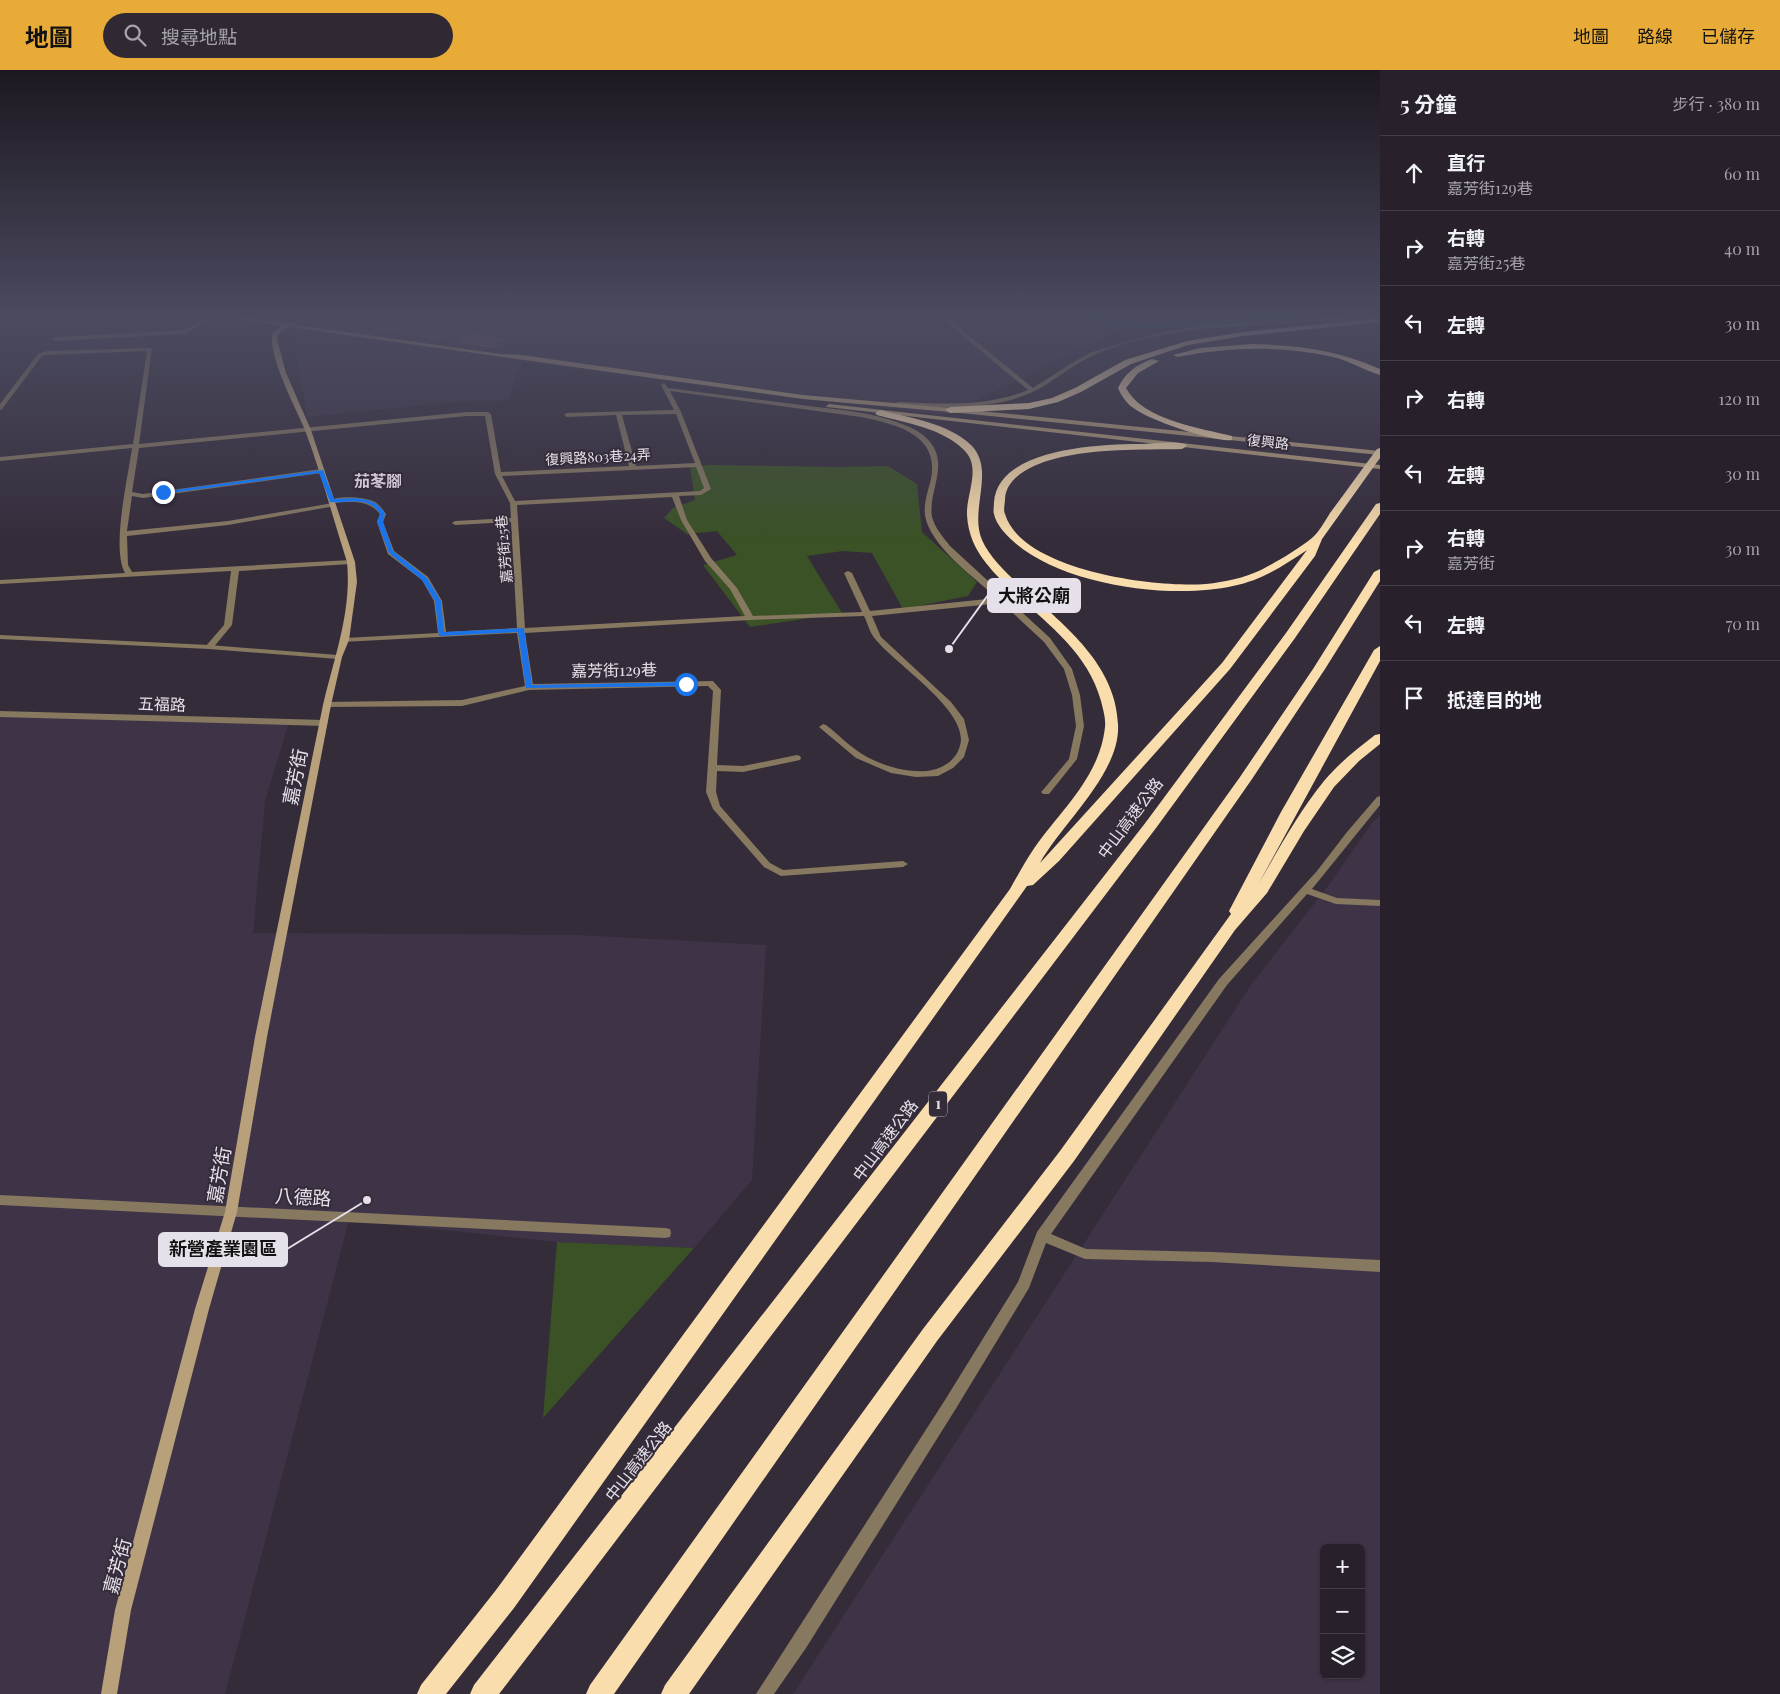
<!DOCTYPE html>
<html lang="zh-TW">
<head>
<meta charset="utf-8">
<style>
  body { margin:0; font-family:"Playfair Display","Noto Sans TC",serif; background:#302934; color:#f1f3f6 }
  .controls { position:absolute; right:15px; bottom:15px; display:grid; overflow:hidden; border-radius:8px; box-shadow:0 1px 4px #0004 }
  .controls button { width:45px; height:45px; display:grid; place-items:center; padding:0; border:0; border-bottom:1px solid #443e48; background:#28212c; color:#f1f3f6; font:25px sans-serif }
  .stop { position:absolute; width:15px; height:15px; margin:-11px; border:4px solid #1a73e8; border-radius:50%; background:#fff }
  .stop.end { background:#1a73e8; border-color:#fff; box-shadow:0 1px 5px #0008 }
  .list { margin:0; padding:0; list-style:none }
  h2 { display:flex; justify-content:space-between; align-items:center; height:65px; margin:0; padding:0 20px; font-size:21px }
  h2 small { font-size:16px; font-weight:400; color:#a5a3a9 }
  .list li { display:grid; grid-template-columns:32px 1fr auto; gap:15px; align-items:center; box-sizing:border-box; height:75px; padding:0 20px; border-top:1px solid #443e48 }
  .list b { display:block; font-size:19px; white-space:nowrap }
  .list p { margin:0; font-size:16px; white-space:nowrap; color:#a5a3a9 }
  .list em { font-size:16px; font-style:normal; color:#a5a3a9 }
  .icon { flex:none; width:28px; height:28px; fill:none; stroke:currentColor; stroke-width:2; stroke-linecap:round; stroke-linejoin:round }
  .map { position:relative; flex:none; width:1380px; height:1624px; overflow:hidden }
  header { display:flex; align-items:center; gap:30px; box-sizing:border-box; height:70px; padding:0 25px; background:#e8ab37; color:#111 }
  header strong { font-size:24px }
  nav { display:flex; gap:28px; margin-inline-start:auto; font-size:18px }
  .search { width:350px; height:45px; background:#302934; display:flex; align-items:center; gap:12px; box-sizing:border-box; padding:0 18px; border-radius:28px; color:#a5a3a9; font-size:19px }
  main { display:flex }
  aside { flex:1; background:#28212c }
  .map>svg:first-child { display:block }
  .built { fill:#3f3447; fill-rule:evenodd }
  .green { fill:#3a5225 }
  .lines { fill:none; stroke-linecap:round; stroke-linejoin:round }
  .stream { stroke:#00727d; stroke-width:4 }
  .building { fill:#594741; stroke:#75625c }
  .lane { fill:#877860; fill-rule:evenodd }
  .street { fill:#877860; fill-rule:evenodd }
  .secondary { fill:#b8a07a; fill-rule:evenodd }
  .highway { fill:#faddad; fill-rule:evenodd }
  .route { fill:#1a73e8 }
  .labels { text-anchor:middle; stroke-width:4; stroke-linejoin:round; paint-order:stroke }
  .far-street-label { font-size:14px; fill:#e5e0e9; stroke:#352c3a }
  .shield { fill:#352c3a; stroke:#b0aab4; stroke-width:1 }
  .shield-label { font-size:15px; font-weight:bold; fill:#e5e0e9 }
  .far-quarter-label { font-size:16px; font-weight:bold; fill:#d0c5d7; stroke:#352c3a }
  .street-label { font-size:16px; fill:#e5e0e9; stroke:#352c3a }
  .near-street-label { font-size:19px; fill:#e5e0e9; stroke:#352c3a }
  .leader { fill:none; stroke:#e5e0e9; stroke-width:2 }
  .callout-dot { fill:#e5e0e9; stroke:#352c3a; stroke-width:2 }
  .callout { fill:#e5e0e9; stroke:#e5e0e9; stroke-width:2 }
  .callout-label { font-size:18px; text-anchor:middle; font-weight:bold; fill:#111 }
</style>
</head>
<body>
<header>
<strong>地圖</strong>
<div class="search"><svg class="icon" aria-label="search" viewBox="0 0 24 24"><circle cx="10" cy="10" r="6"/><path d="M15 15l6 6"/></svg>搜尋地點</div>
<nav><a>地圖</a><a>路線</a><a>已儲存</a></nav>
</header>
<main>
<div class="map">
<svg width="1380" height="1624" viewBox="0 0 1380 1624">
  <rect width="100%" height="100%" fill="#352c3a"/>
  <path class="built" d="M333,247h858l-38,1 -42,16 -165,81 -154,-17 -269,-36 -6,10 -7,28 -56,2 -147,15 -14,-83 37,-14z
    M0,644l288,11 -23,76 -12,132 323,2 190,10 -14,235 -58,68 -137,-6 -208,-22 -124,474h-225z
    M1380,746v878h-587l458,-709 80,-103 41,-59zM1324,1478h37v127h-37z"/>
  <path class="green" d="M710,395l127,2 51,-1 29,18 5,48 55,50 -9,14 -65,13 -31,-56 -29,-2 -36,5 35,57 -92,14 -47,-62 34,-10 -20,-24 -30,3 -23,-16 9,-10 22,-8 -5,-33z
    M557,1172l137,6 -151,170z"/>
  <g class="lines">
    <path class="stream" d="M1075,247l74,9 178,-9"/>
  </g>
  <path class="building" d="M399,251l22,3 -3,3 36,4 -13,8 -61,-9z
    M469,264l35,6 -11,7 -35,-5z"/>
  <g class="lines">
    <path class="lane" d="M207,247h6l-28,17 -130,7 -3,-2 3,-2 129,-7z
      M940,247h6l87,71 42,-27 17,-9 71,-20 42,-7 150,-8c-12,6 -32,5 -45,5 -42,3 -84,3 -125,9 -32,5 -71,13 -99,28 -23,12 -41,30 -66,38 -32,12 -91,13 -124,8l-1,-1 3,-2c44,2 88,5 130,-12z
      M1163,247h23c-5,3 -18,3 -23,0z
      M152,278l-13,96 328,-32h21l3,2 10,58 128,-6 -13,-51 -49,2 -3,-2 3,-2 107,-3 -13,-25 3,-2 4,5c47,6 94,12 141,18 31,4 64,6 93,18 12,4 24,11 31,22 14,23 -5,47 -1,71 3,11 11,20 18,29l100,92 22,31 8,26 4,31 -7,33 -28,35h-6l-2,-2 2,-2 26,-31 7,-33 -4,-31 -8,-26 -20,-27 -42,-39 -130,13 9,21 70,65 13,17 5,21 -5,17 -11,11 -15,8 -22,1 -25,-4 -35,-15 -37,-31 4,-3 3,1c12,9 23,21 36,29 21,13 61,25 83,11 9,-5 15,-14 16,-25 1,-33 -64,-75 -85,-100 -6,-6 -8,-16 -12,-24l-114,4 -225,13 8,51 180,-3 8,9 -4,75 26,1 54,-11 3,1 1,2 -1,2 -57,12 -26,-1 -1,21 4,14 50,57 13,7 120,-9 5,3 -5,3 -122,9 -17,-9 -51,-58 -7,-17 7,-101 -5,-5 -179,4 -67,16 -138,1v-4l3,-1 135,-2 63,-14 -8,-53 -175,9 -1,-2 4,-2 93,-5 -4,-32 -12,-21 -34,-26 -11,-32 3,-8c-12,-15 -30,-12 -47,-11l3,2 -1,1 -107,19 -101,11 1,29 4,7 219,-12 4,2 -4,2 -112,7 -7,54 -20,24h-3l-4,-2 19,-22 7,-54 -231,13v-4l125,-7c-14,-25 3,-95 7,-125l-132,13v-4l133,-13 14,-93 -100,4 -5,1 -40,53 -2,1v-6l38,-50 9,-3zM670,321l191,26c34,7 79,17 70,62 -3,13 -9,27 -5,41 9,30 49,58 71,78l-127,13 -18,-38 -4,-2 -4,2 18,39 -109,4 -16,-28 -26,-30 -24,-38 -8,-24 22,-1 10,-6 -30,-77zM676,344l19,49 -59,3 -14,-51zM467,346h18l10,58 15,29 1,15 -56,3 -3,2 3,2 56,-3 6,106 -71,4 -4,-31 -14,-24 -34,-26 -11,-29 3,-8c-3,-4 -6,-9 -11,-12 -10,-5 -37,-7 -46,-1l4,2 -105,18 -101,10 5,-35 11,2 178,-25 3,-2 -3,-2 -178,25 -11,-2 7,-44zM696,397l8,21 -4,3 -185,10 -13,-25zM672,427l9,23 24,41 25,28 15,27 -220,12 -8,-123z
      M1380,726v9l-68,84 25,9 43,2v6l-44,-2 -29,-10 -80,91 -176,249 35,15 126,3 168,8v12l-168,-10 -127,-3 -39,-16 -17,45 -74,122 -149,238 -32,46h-18l189,-294 73,-118 19,-50 182,-253 98,-108 30,-39 30,-35z"/>
    <path class="street" d="M307,247h7l-23,9 -5,-1z
      M0,565l209,10 129,10 4,2 -4,2 -129,-10 -209,-10z
      M0,641l324,9 4,3 -4,3 -324,-9z
      M0,1125l665,33 5,1 1,4 -1,4 -5,1 -665,-33z"/>
    <path class="secondary" d="M228,247h13l259,37 22,1 281,40 147,13 430,43v4l-430,-43 -147,-13 -514,-72 -11,7 -1,5 9,34 25,57 44,132 2,20 -8,58 -7,17 -11,48 -64,332 -30,175 -28,97 -78,301 -14,84h-16l14,-84 80,-301 30,-97 30,-175 68,-332c11,-47 29,-94 24,-143 -14,-44 -26,-89 -42,-132 -9,-22 -39,-77 -32,-98l10,-6z
      M829,334l551,61v4l-553,-62 -1,-1z"/>
    <path class="highway" d="M1380,248v4l-137,14 -55,9 -57,19 -50,28 -23,10 -29,7 -79,4 -5,-3 5,-3 79,-4 23,-5 23,-10 50,-28 62,-19 56,-9z
      M1252,274c45,1 87,6 128,25v6c-16,-5 -30,-14 -47,-18 -51,-12 -105,-10 -156,0l-4,-2 27,-7z
      M1152,289l7,2 -21,12 -12,15c17,32 74,40 106,48v4c-16,3 -83,-20 -97,-31 -8,-5 -13,-12 -17,-21 7,-15 18,-23 34,-29z
      M880,340c30,8 68,13 91,35 25,25 -2,64 11,95 9,20 28,36 44,51 40,35 90,75 92,133 3,49 -56,99 -78,139l182,-200 85,-113c-24,16 -45,30 -74,36 -62,14 -172,-1 -220,-45 -8,-7 -17,-17 -19,-27 -1,-3 0,-8 0,-12 4,-55 109,-58 150,-58 13,-1 29,-3 41,0l2,2 -5,3c-42,1 -87,-1 -128,10 -19,5 -48,17 -49,40 0,5 -2,11 0,15 17,57 151,74 201,70 19,-2 38,-6 55,-14 17,-9 36,-20 51,-32 7,-6 13,-17 18,-25 16,-21 31,-43 47,-64l3,-1v10l-58,81 -7,17 -85,113 -171,192 -26,24 -6,1 -513,722 -68,86h-29l4,-9 75,-95 514,-701c8,-14 16,-29 25,-42 27,-38 65,-71 70,-120 1,-8 -2,-18 -4,-26 -17,-62 -77,-90 -115,-138 -11,-14 -18,-29 -19,-48 -1,-21 15,-48 -3,-65 -22,-22 -58,-27 -87,-35l-2,-2z
      M1380,433v11l-85,124 -139,190 -598,789 -59,77h-29l4,-9 672,-863 140,-189 90,-129z
      M1380,499v12l-55,88 -73,110 -638,915h-28l4,-9 650,-908 73,-108 61,-97z
      M1380,576v15l-122,224c20,-35 40,-72 66,-104 15,-18 33,-32 51,-46l5,-1v10l-21,17 -25,26 -30,44 -37,62 -32,37 -161,231 -137,180 -248,353h-28l4,-9 258,-356 137,-178 171,-237 -2,-3 52,-99 93,-162z"/>
  </g>
  <linearGradient id="sky" x2="0" y2="1"><stop stop-color="#1d1820"/><stop offset="0.52" stop-color="#4b4b60"/><stop offset="1" stop-color="#4b4b60" stop-opacity="0"/></linearGradient>
  <rect width="1380" height="474" fill="url(#sky)"/>
  <path class="route" d="M323,400l11,29c19,-1 41,-4 51,15l-2,8 10,29 34,27 14,23 3,31 80,-4 8,57 154,-3 3,2 -3,2 -160,2 -8,-56 -79,4 -4,-35 -13,-21 -33,-27 -12,-31 3,-8c-11,-19 -33,-10 -50,-12l-11,-29 -156,21 -3,-2z"/>
  <g class="labels">
    <g class="far-street-label">
      <text transform="translate(1268 372) rotate(6)" y="5">復興路</text>
      <text transform="translate(598 387) rotate(-3)" y="5">復興路803巷24弄</text>
      <text transform="translate(504 479) rotate(-95)" y="5">嘉芳街25巷</text>
    </g>
    <rect class="shield" x="929" y="1021.5" width="18" height="25" rx="4"/>
    <g class="shield-label">
      <text x="938" y="1039">1</text>
    </g>
    <g class="far-quarter-label">
      <text x="378" y="417">茄苳腳</text>
    </g>
    <g class="street-label">
      <text transform="translate(614 600) rotate(-1)" y="6">嘉芳街129巷</text>
      <text transform="translate(162 634) rotate(2)" y="6">五福路</text>
      <text transform="translate(1130 748) rotate(-53)" y="6">中山高速公路</text>
      <text transform="translate(885 1070) rotate(-53)" y="6">中山高速公路</text>
      <text transform="translate(638 1391) rotate(-52)" y="6">中山高速公路</text>
    </g>
    <g class="near-street-label">
      <text transform="translate(295 707) rotate(-79)" y="7">嘉芳街</text>
      <text transform="translate(219 1105) rotate(-80)" y="7">嘉芳街</text>
      <text transform="translate(303 1127) rotate(3)" y="7">八德路</text>
      <text transform="translate(117 1496) rotate(-75)" y="7">嘉芳街</text>
    </g>
  </g>
  <path class="leader" d="M949 579L988 525M367 1130L287 1179"/>
  <g class="callout-dot">
    <circle cx="949" cy="579" r="5"/>
    <circle cx="367" cy="1130" r="5"/>
  </g>
  <g class="callout">
    <rect x="988" y="509" width="92" height="33" rx="5"/>
    <rect x="159" y="1163" width="128" height="33" rx="5"/>
  </g>
  <g class="callout-label">
    <text x="1034" y="532">大將公廟</text>
    <text x="223" y="1185">新營產業園區</text>
  </g>
</svg>
<div class="controls">
<button>+</button>
<button>−</button>
<button><svg class="icon" aria-label="layers" viewBox="0 0 24 24"><path d="M12 4l9 5-9 5-9-5zM3 14l9 5 9-5"/></svg></button>
</div>
<div class="stop" style="left:686px;top:614px"></div>
<div class="stop end" style="left:163px;top:422px"></div>
</div>
<aside>
<h2>5 分鐘<small>步行 · 380 m</small></h2>
<ul class="list">
<li><svg class="icon" aria-label="ahead" viewBox="0 0 24 24"><path d="M12 20V5M6 11l6-6 6 6"/></svg><div><b>直行</b><p>嘉芳街129巷</p></div><em>60 m</em></li>
<li><svg class="icon" aria-label="right" viewBox="0 0 24 24"><path d="M7 20v-9h11M14 6l5 5-5 5"/></svg><div><b>右轉</b><p>嘉芳街25巷</p></div><em>40 m</em></li>
<li><svg class="icon" aria-label="left" viewBox="0 0 24 24"><path d="M17 20v-9H6M10 6l-5 5 5 5"/></svg><div><b>左轉</b></div><em>30 m</em></li>
<li><svg class="icon" aria-label="right" viewBox="0 0 24 24"><path d="M7 20v-9h11M14 6l5 5-5 5"/></svg><div><b>右轉</b></div><em>120 m</em></li>
<li><svg class="icon" aria-label="left" viewBox="0 0 24 24"><path d="M17 20v-9H6M10 6l-5 5 5 5"/></svg><div><b>左轉</b></div><em>30 m</em></li>
<li><svg class="icon" aria-label="right" viewBox="0 0 24 24"><path d="M7 20v-9h11M14 6l5 5-5 5"/></svg><div><b>右轉</b><p>嘉芳街</p></div><em>30 m</em></li>
<li><svg class="icon" aria-label="left" viewBox="0 0 24 24"><path d="M17 20v-9H6M10 6l-5 5 5 5"/></svg><div><b>左轉</b></div><em>70 m</em></li>
<li><svg class="icon" aria-label="arrive" viewBox="0 0 24 24"><path d="M6 21V4h12l-3 4 3 4H6"/></svg><div><b>抵達目的地</b></div></li>
</ul>
</aside>
</main>
</body>
</html>
